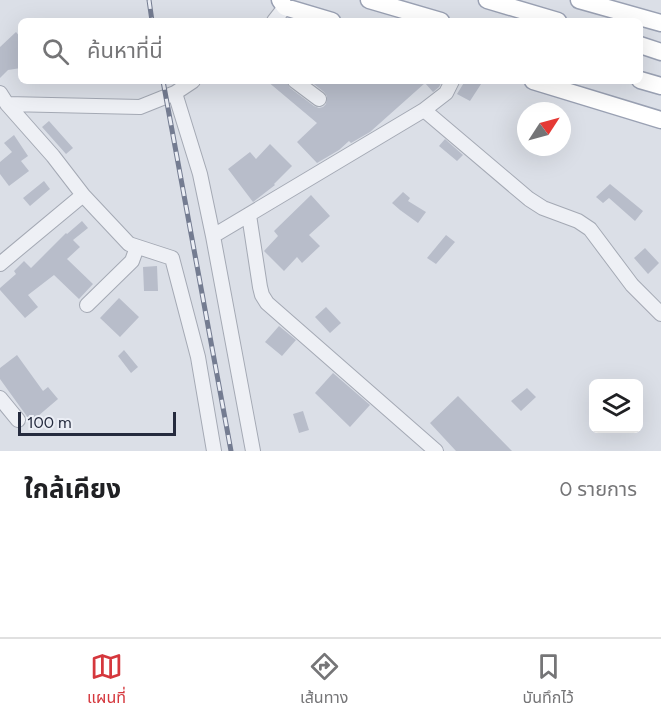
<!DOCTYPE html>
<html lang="th">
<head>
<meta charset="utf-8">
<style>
  body { margin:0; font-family:Figtree,"Noto Sans Thai",sans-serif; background:#f2f2f2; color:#202124 }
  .controls { position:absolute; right:18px; bottom:18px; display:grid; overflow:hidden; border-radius:9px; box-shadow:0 6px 24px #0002 }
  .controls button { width:54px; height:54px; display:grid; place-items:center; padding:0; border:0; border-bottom:2px solid #e0e0e0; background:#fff; color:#202124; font:30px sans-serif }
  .compass { position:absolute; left:517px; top:102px; width:54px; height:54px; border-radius:50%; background:#fff; box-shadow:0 6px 24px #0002; rotate:54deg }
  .scale { position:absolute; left:18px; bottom:15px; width:158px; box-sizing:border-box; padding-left:6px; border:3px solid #252b3e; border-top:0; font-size:16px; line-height:21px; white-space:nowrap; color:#252b3e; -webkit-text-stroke:4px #ebeef5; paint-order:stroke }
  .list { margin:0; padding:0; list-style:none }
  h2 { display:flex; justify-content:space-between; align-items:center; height:78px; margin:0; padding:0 24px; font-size:26px }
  h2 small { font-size:20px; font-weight:400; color:#757577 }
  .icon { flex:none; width:33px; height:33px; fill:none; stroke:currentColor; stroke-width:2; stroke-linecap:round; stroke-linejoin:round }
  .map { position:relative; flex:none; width:661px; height:451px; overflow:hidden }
  .search { position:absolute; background:#fff; box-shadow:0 6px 24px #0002; left:18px; right:18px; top:18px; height:66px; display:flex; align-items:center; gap:15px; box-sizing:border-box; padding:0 21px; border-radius:9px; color:#757577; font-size:22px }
  .sheet { height:186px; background:#fff }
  nav { display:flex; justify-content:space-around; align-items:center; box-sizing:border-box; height:84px; border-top:2px solid #e0e0e0; background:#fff; font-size:16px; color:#757577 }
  nav a { display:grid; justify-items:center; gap:3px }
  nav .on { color:#d5373d }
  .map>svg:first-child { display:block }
  .building { fill:#b8bdca }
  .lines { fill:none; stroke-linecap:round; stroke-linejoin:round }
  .minor-casing { stroke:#a4a9b4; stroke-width:16 }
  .major-casing { stroke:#9aa1b3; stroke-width:19 }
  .minor { stroke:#eef0f5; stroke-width:14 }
  .major { stroke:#fff; stroke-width:16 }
  .rail-casing { stroke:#747c91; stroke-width:5 }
  .rail { stroke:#ebeef5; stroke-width:3; stroke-dasharray:9; stroke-linecap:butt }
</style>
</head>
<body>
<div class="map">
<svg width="661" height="451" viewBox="0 0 661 451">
  <rect width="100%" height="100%" fill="#dbdfe7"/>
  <path class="building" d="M16,32l5,6v30l-13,2 -8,8v-31z
    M267,81h19l4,7 24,18 5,2 4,-1 3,-3 1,-8 -3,-4 -14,-11h132l-3,6 -6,5 -8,-9 -55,49 -19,11 -2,-2 -10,9 -22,13 -20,-21 20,-19z
    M465,81h18l-13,20 -13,-7z
    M49,121l24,27 -7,6 -24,-27z
    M14,135l14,21 -7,5 8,10 -20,15 -9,-12v-12l12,-10 -8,-9z
    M445,139l18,16 -6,6 -18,-15z
    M270,144l22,22 -18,18 1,1 -22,17 -25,-33 22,-17 6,7z
    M44,181l6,8 -20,17 -7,-8z
    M610,184l33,27 -8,10 -26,-23 -6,5 -7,-6z
    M403,192l7,6 -2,3 18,11 -8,11 -18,-13 -8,-7z
    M311,195l19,21 -21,19 11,11 -18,17 -5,-6 -13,14 -20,-20 14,-15 -4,-5z
    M82,221l6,7 -15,12 7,7 -13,12 26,25 -14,15 -25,-24 -26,20 10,12 -13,11 -25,-28v-2l16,-14 -2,-3 10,-10 7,7 35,-35 1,1z
    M446,235l9,7 -19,22 -9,-6z
    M645,248l14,15 -11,11 -14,-16z
    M157,266l1,25h-14l-1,-24z
    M119,298l20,19 -19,20 -20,-19z
    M326,307l15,16 -11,10 -15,-16z
    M279,326l17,14 -14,16 -17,-14z
    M124,350l14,17 -7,6 -13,-17z
    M17,355l26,36 5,-4 10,12 -27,23 -31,-43v-11z
    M333,373l37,32 -20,22 -35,-34z
    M527,388l9,9 -15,14 -10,-10z
    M458,396l54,55h-56l-26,-28z
    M303,411l6,19 -10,3 -6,-19z"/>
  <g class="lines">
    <defs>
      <path id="minor" d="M274,21l11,-14
        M295,81l24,18
        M0,93l7,11 46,52 30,39 -83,69
        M175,93l25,81 13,62 211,-126 22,-17 6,-12
        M7,104l133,3 35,-14 18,-12
        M424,110l105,89 14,9 35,13 12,8 42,56 29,29
        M83,195l46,49 43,14 26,99 16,94
        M249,215l11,72 2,8 5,8 169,148
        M213,236l40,215
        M87,305l45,-44 5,-14
        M0,398l18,22"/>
      <path id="major" d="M280,0l5,7 47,14
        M369,0l72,21
        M487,0l71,21
        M579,0l82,23
        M640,45l21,7
        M640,80l21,6
        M533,81l128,39"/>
    </defs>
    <use href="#minor" class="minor-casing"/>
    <use href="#major" class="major-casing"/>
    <use href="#minor" class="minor"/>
    <use href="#major" class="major"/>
    <defs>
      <path id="rail" d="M149,0l3,21
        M163,81l68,370"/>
    </defs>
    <use href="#rail" class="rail-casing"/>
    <use href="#rail" class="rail"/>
  </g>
</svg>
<div class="controls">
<button><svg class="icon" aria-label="layers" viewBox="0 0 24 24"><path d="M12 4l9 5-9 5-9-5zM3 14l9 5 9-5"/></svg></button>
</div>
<svg class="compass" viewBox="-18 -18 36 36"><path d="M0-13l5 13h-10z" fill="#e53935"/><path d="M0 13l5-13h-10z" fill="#757577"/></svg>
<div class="scale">100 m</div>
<div class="search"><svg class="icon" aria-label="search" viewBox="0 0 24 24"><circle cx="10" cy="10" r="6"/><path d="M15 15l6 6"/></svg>ค้นหาที่นี่</div>
</div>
<section class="sheet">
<h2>ใกล้เคียง<small>0 รายการ</small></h2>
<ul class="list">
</ul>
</section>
<nav>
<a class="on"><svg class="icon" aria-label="map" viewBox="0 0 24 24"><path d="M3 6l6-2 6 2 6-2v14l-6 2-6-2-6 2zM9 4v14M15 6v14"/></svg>แผนที่</a>
<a><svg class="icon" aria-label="directions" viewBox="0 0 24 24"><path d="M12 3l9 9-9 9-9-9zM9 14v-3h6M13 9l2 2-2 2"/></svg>เส้นทาง</a>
<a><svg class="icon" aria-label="saved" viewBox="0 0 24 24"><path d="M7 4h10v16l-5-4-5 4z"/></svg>บันทึกไว้</a>
</nav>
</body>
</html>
